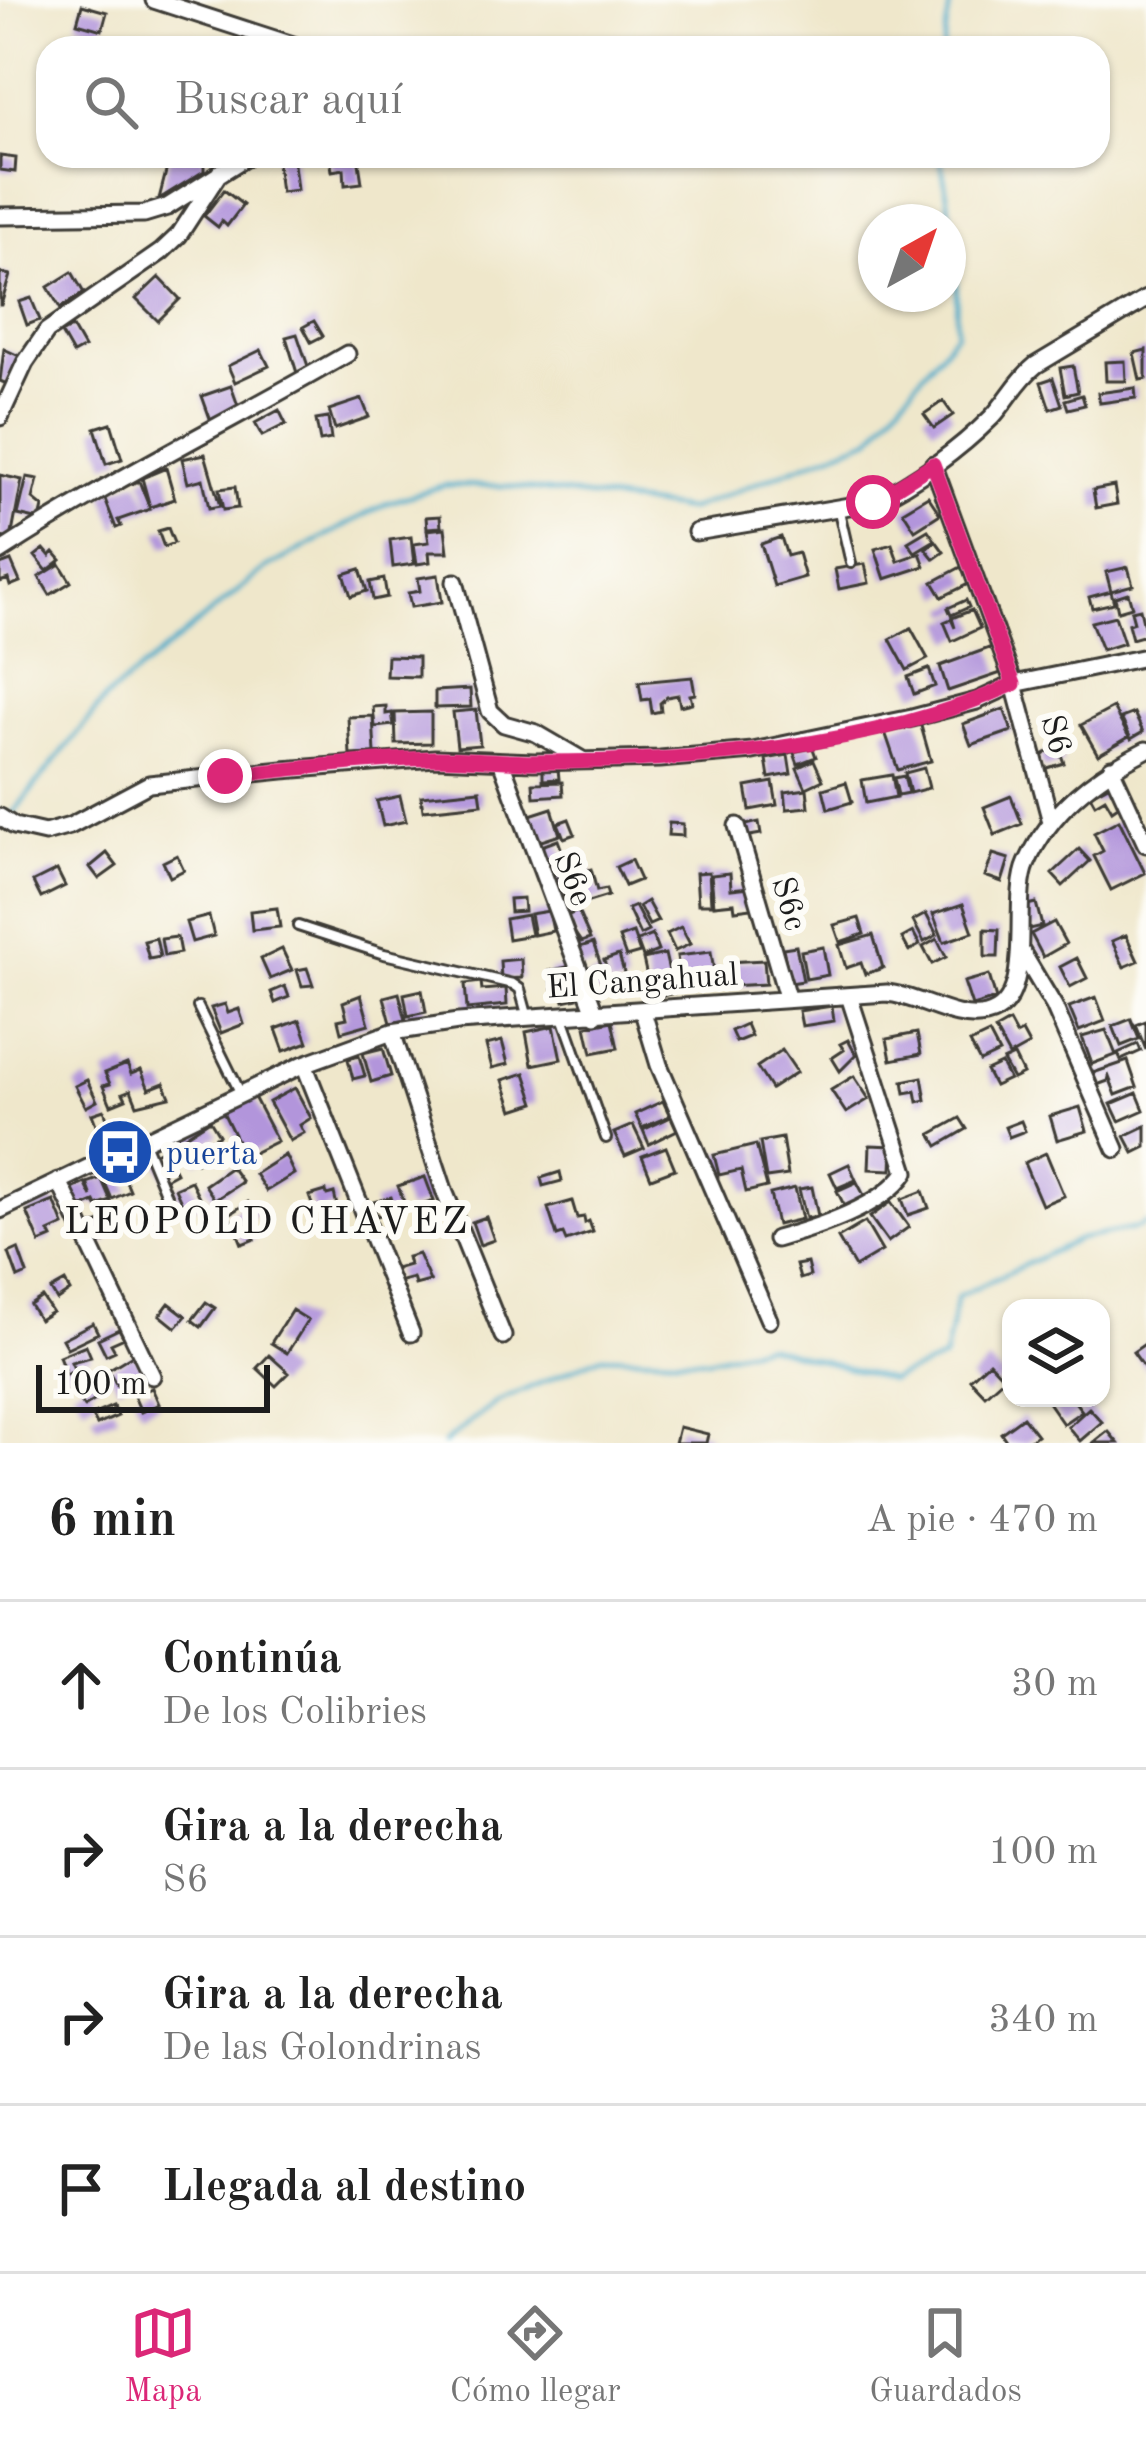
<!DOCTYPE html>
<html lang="es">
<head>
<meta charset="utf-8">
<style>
  body { margin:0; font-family:"Old Standard TT",serif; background:#f6f6f6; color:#222 }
  .controls { position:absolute; right:36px; bottom:36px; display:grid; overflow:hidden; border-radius:24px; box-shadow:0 3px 9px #0004 }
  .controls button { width:108px; height:108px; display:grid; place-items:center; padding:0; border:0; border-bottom:3px solid #e0e0e0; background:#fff; color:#222; font:60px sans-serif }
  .compass { position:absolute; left:858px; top:204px; width:108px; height:108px; border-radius:50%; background:#fff; box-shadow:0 3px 9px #0004; rotate:40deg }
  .scale { position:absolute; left:36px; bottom:30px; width:234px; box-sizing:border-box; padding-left:12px; border:6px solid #1c1c1c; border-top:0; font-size:33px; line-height:42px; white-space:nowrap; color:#1c1c1c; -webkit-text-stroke:9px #fdfcf7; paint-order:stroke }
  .stop { position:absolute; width:36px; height:36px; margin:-27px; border:9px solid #db2777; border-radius:50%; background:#fff }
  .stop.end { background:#db2777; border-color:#fff; box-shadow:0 3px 12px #0008 }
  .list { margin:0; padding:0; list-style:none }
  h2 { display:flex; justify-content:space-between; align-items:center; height:156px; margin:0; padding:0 48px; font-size:51px }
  h2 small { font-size:39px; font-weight:400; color:#767676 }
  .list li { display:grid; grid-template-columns:78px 1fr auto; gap:36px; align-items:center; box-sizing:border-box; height:168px; padding:0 48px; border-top:3px solid #e0e0e0 }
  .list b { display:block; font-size:45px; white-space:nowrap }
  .list p { margin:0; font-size:39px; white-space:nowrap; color:#767676 }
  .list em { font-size:39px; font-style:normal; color:#767676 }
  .icon { flex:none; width:66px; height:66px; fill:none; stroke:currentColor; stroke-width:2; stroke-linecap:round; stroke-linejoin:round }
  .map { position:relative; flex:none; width:1146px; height:1443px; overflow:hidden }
  .search { position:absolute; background:#fff; box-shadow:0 3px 9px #0004; left:36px; right:36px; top:36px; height:132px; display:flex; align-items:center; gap:30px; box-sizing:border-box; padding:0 42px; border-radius:36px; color:#767676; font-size:45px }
  .sheet { height:828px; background:#fff }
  nav { display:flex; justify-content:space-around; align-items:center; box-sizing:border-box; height:168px; border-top:3px solid #e0e0e0; background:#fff; font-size:33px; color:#767676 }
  nav a { display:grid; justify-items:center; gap:6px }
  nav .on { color:#db2777 }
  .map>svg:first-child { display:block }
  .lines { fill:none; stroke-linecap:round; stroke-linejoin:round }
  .stream { stroke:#4bacca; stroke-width:4.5 }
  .building { fill:#b295db }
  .service-casing { stroke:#3c3a36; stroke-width:14 }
  .minor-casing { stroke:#3c3a36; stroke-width:21 }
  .service { stroke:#fff; stroke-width:8 }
  .minor { stroke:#fff; stroke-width:15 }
  .route { stroke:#db2777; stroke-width:15 }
  .labels { text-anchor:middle; stroke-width:12; stroke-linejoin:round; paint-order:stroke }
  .street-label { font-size:33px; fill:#1c1c1c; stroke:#fdfcf7 }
  .transit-label { font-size:33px; fill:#164399; stroke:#fdfcf7; text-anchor:start }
  .quarter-label { font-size:39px; letter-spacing:3px; fill:#1c1c1c; stroke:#fdfcf7 }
</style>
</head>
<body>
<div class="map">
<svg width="1146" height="1443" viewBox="0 0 1146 1443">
  <rect width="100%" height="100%" fill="#fdfcf7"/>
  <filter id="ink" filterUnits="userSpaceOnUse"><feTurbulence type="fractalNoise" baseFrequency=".00833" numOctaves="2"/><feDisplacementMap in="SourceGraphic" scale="24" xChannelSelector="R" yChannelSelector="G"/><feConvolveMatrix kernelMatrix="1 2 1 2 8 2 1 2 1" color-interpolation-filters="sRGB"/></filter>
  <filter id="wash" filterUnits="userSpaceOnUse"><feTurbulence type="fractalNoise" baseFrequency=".004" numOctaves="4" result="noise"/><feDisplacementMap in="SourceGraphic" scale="48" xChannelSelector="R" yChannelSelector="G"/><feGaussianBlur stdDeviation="2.7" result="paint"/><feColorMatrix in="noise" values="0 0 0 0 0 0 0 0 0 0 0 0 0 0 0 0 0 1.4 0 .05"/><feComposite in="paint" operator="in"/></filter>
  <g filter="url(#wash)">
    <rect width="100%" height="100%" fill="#efe7cb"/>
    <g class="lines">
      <path class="stream" d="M943,48l8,-48
        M10,817l96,-119 159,-129 122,-66 58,-18 63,1 180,24 183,-72 85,-105 1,-84 -17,-93
        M444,1443l53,-41 105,-46 106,3 57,-14 125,35 54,-21 13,-62 122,-58 59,-11 8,-5"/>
    </g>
    <g id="blocks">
      <path class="building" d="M82,5l25,7 -5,18 -25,-7z
        M134,41l28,4v3h-30z
        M0,156l16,2 -1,14 -15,-2z
        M170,156h34v15l-45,28z
        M276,156h17l4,34 -16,2z
        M330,156h28l4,27 -17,2 -1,-16 -12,2z
        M224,190l19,15 -16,21 -5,-5 -4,6 -14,-11z
        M72,272l12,21 -24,15 -12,-21z
        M0,273l10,2 -9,30h-1z
        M159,277l21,22 -22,22 -22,-22z
        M31,298l9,22 -13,5 -8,-23z
        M314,321l9,15 -12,6 -8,-15z
        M72,327l12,21 -11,6 -12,-21z
        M297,334l12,35 -12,4 -11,-36z
        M4,349l15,7 -12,28 -7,-3z
        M261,350l8,16 -34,16 -7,-16z
        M1146,350v29l-6,1 -6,-27z
        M1125,361l1,20h-20l-1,-19z
        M1073,366l5,26 -13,3 -5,-27z
        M1053,378l9,27 -12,4 -9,-27z
        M231,386l10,28 -29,10 -10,-28z
        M1135,388l1,10 -36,5 -2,-10z
        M1082,395l3,10 -17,4 -3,-9z
        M362,399l7,18 -34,12 -6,-19z
        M943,401l10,14 -19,13 -10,-14z
        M279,410l7,14 -24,12 -7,-13z
        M328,418l3,21 -11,2 -4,-21z
        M111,423l11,36 -16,5 -11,-36z
        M205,454l15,52 -11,2 -6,-29 -15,4 -6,-24z
        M166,468l9,31 -25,8 -8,-29z
        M0,475l22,5 -11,59 -11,-2z
        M27,477l11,2 -5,20 10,8 -3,13 -22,-5z
        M139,481l11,28 -32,11 3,6 -5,2 -13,-34z
        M1114,486l3,18 -21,4 -3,-18z
        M235,487l3,21 -15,2 -4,-21z
        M928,496l12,18 -25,16 -12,-19z
        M440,516l1,11 -14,1 -1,-11z
        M168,528l6,15 -10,4 -6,-16z
        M445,528l3,24h-19l1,10 -13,2 -3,-20 15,-2 -2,-12z
        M928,530l7,10 -20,12 -7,-10z
        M411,537l3,27 -21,3 -3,-27z
        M781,537l6,19 11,-3 7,24 -31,9 -13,-42z
        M936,541l8,11 -10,7 -8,-10z
        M892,544l6,17 22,-8 5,13 -40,13 -10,-30z
        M44,549l6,7 4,-4 7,8 -14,11 -12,-15z
        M11,561l9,21 -10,4 -2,-7 -8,3v-17z
        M60,564l11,18 -21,13 -11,-18z
        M865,564l4,19 -30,6 -4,-20z
        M961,567l9,16 -28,14 -9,-15z
        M1128,567l5,18 -22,6 -5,-19z
        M360,569l7,22 -16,5 -7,-22z
        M438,575l4,27 -31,5 -3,-14 12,-2 -2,-13z
        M384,579l3,18 -14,3 -3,-18z
        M1111,591l3,12 -22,5 -3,-11z
        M1128,593l4,14 -14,4 -3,-14z
        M966,600l3,7 -18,8 -3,-7z
        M1140,609l6,26 -14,4 -4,-15 6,-2 -3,-11z
        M972,610l8,18 -28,13 -8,-19 7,-3 4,9 -3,-10z
        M1115,616l9,27 -22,7 -11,-28z
        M911,628l17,31 -21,11 -17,-31z
        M992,647l9,26 -53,18 -8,-25z
        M387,656l31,1v20l-32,-1z
        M929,669l6,17 -21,8 -6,-17z
        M692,677l3,17 -5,1 2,8 -12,3 -2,-11 -11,2 -7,6 1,8 -9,2 -2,-14 -8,1 -3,-18z
        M470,689l1,18 -36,1v-17z
        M386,706v8l6,-1 2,12 -19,2 -2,-20z
        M1113,708l16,29 -31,18 -17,-30z
        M1004,709l8,22 -41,14 -8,-21z
        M476,710l4,35 -23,2 -4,-35z
        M431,712v31l-35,1 -1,-31z
        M1134,713l9,19 -12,7 -10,-21z
        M373,716l2,38 -25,1 -2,-38z
        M919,719l12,42 -33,9 -14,-41z
        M811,743l5,14 -18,7 -5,-14z
        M1051,750l1,4 8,-2 4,11 -20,6 -4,-12z
        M788,755l3,19 -22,4 -3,-19z
        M814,760l9,20 -17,8 -9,-20z
        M924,768l5,20 -19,5 -5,-20z
        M558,769l1,10 -16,1v-10z
        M892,775l4,22 -30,6 -4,-23z
        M904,776l4,17 -10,2 -4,-17z
        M562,782l1,13 -29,2 -1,-14z
        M773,782l4,23 -27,5 -4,-23z
        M846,782l6,20 -24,7 -5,-20z
        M1110,784l11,20 -9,6 -7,-12 -10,6 -5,-9z
        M807,789l2,18 -22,2 -2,-17z
        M480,790l2,14 -59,6 -2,-14z
        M400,796l6,25 -23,5 -6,-25z
        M1011,796l11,28 -27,11 -11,-28z
        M552,808l8,27 -25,8 -8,-27z
        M569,819l6,15 -11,4 -6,-15z
        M1119,820l26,53 -34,17 -17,-34 9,-5 -9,-18z
        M759,822l2,12 -17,3 -2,-11z
        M669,823l14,1v12l-15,-1z
        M558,840l11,29 -22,8 -11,-29z
        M1079,849l11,12 -27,25 -11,-12z
        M107,853l10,13 -18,13 -9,-12z
        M993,854l16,5 -7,23 -17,-6z
        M177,855l7,15 -14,7 -7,-15z
        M631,860l9,20 -15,6 -9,-19z
        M591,869l6,22 9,-2 2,7 -23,7 -8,-30z
        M57,870l8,16 -24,12 -8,-16z
        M709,872l2,32h-13l-2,-31z
        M730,873l1,16 19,-2 2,21 -17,2 -1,-7 -20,2 -3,-30z
        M567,874l7,20 -22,4 -6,-16z
        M523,898l1,13 -14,1 -1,-13z
        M647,901l11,20 -9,4 -10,-19z
        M1036,903l6,23 -13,3 -6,-23z
        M963,904l10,28 -29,10 -11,-28z
        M635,906l13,25 -8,4 -12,-26z
        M277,908l3,19 -28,3 -2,-19z
        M549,911l4,20 -19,4 -4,-21z
        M578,911l12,28 -9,3 -17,-25z
        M926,914l11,21 -13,7 -11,-21z
        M527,915l4,20 -23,4 -3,-20z
        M209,916l5,20 -22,6 -6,-20z
        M859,918l5,16 -24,8 -6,-17z
        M1054,922l12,22 -23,13 -12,-23z
        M681,927l9,17 -15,7 -8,-17z
        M985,929l14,1 -1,27h-13z
        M913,932l7,13 -11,6 -7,-13z
        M633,933l7,20 -14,4 -7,-19z
        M652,935l6,16 -15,6 -6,-16z
        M873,935l10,33 -18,6 -4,-11 -15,5 -7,-23z
        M1126,935l12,26 -14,6 -12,-26z
        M177,937l3,16 -16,3 -3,-17z
        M156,938l4,19 -11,2 -5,-18z
        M937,939l9,18 -14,7 -9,-17z
        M593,943l8,22 -21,4 -7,-20z
        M796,946l7,35 -13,2 -7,-35z
        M823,947l5,28 -22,4 -5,-28z
        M282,949l10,21 -22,9 -9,-20z
        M711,952l5,33 -34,5 -5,-34z
        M665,954l9,39 -22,5 -9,-39z
        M619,955l8,28 -15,4 -8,-27z
        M1077,958l10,20 -17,9 -10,-20z
        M521,959l1,19 -21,1 -1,-18z
        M764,960l2,24 -38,2 -1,-24z
        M571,966l6,32 -13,3 -3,-13 -8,1 -4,-18z
        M307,968l6,17 -11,1 -5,-16z
        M604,972l6,16 -18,7 -7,-16z
        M989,975l7,24 -24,7 -8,-24z
        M481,982l1,8 24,-2 1,17 -40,4 -2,-25z
        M285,986l4,11 -14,6 -4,-11z
        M422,990l4,22 -18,4 -4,-22z
        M399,993l7,27 -15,3 -7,-26z
        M361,995l8,29 -28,8 -3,-12 9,-2 -4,-16z
        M1096,997l9,24 -26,10 -10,-24z
        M225,1004l3,9 11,-4 5,15 -23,9 -10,-25z
        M832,1006l2,15 -32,5 -3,-15z
        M1131,1019l8,20 -18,7 -8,-20z
        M300,1020l8,22 -24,9 -8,-22z
        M612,1021l6,27 -26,5 -6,-27z
        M1146,1021v29l-10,-25z
        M1009,1022l7,13 6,-3 7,13 -20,11 -14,-26z
        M746,1024l5,12 -15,6 -5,-11z
        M554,1026l7,33 -29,6 -6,-33z
        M1106,1030l10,25 -24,9 -10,-27z
        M917,1033l4,21 -30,6 -4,-21z
        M989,1034l10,19 -19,9 -10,-19z
        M848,1040l8,15 -16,16 -8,-13 12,-8 -4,-6z
        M502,1041l6,23 -16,4 -6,-23z
        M1138,1044l3,7 -20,9 -3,-7z
        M383,1048l8,28 -20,6 -8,-29z
        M782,1050l15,22 -26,17 -14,-22z
        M359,1056l6,20 -12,3 -5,-20z
        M1014,1056l9,18 -10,5 -10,-18z
        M1128,1061l9,26 -21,8 -7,-18 -1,4 -11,4 -4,-12z
        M127,1064l4,10 10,-4 8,19 15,-6 6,14 -33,8 -6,-15 -8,3 3,6 -15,6 -8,-19 7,-2 -5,-11z
        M1001,1064l8,15 -15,7 -8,-15z
        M525,1073l10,30 -22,7 -10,-30z
        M854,1076l15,23 -23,14 -15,-23z
        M922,1077l4,23 -8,2 -2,-11 -11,2 -2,-12z
        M87,1080l10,21 -11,6 -11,-21z
        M295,1088l16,30 -11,7 4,8 -14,8 -21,-39z
        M1137,1093l7,17 -25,11 -8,-17z
        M254,1097l23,44 -32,16 -22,-45z
        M663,1101l7,15 -28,12 -7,-14z
        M1080,1107l7,24 -30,9 -7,-24z
        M104,1110l5,13 -12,4 -5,-13z
        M671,1117l6,13 -28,14 -6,-14z
        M960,1118l7,11 -29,17 -7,-12z
        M210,1120l9,15 -10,6 7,10 -19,12 -15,-25z
        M1021,1121l4,10 -16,6 -4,-10z
        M633,1125l11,23 -19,8 -11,-23z
        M1146,1126v21l-12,6 -9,-17z
        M782,1138l6,37 -22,3 -6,-36z
        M756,1145l11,42 -21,5 -5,-22 -22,5 -5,-20z
        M870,1145l23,1 -1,24 -23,-1z
        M666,1147l9,22 -24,9 -9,-22z
        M164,1149l12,24 -11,6 -12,-25z
        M1046,1153l18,43 -22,9 -18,-42z
        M285,1155l9,19 -28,17 -11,-17z
        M849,1164l7,16 -19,8 -7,-15z
        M231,1167l11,15 -27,18 -10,-15z
        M560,1172l2,9 -19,5 -2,-8z
        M111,1175l4,8 10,-4 5,12 -18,8 -9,-21z
        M425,1177l9,24 -27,9 -9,-24z
        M101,1178l10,23 -14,5 -2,-4 -17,7 -9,-18 16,-8 7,14 -5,-14z
        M191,1181l11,22 -17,7 -10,-22z
        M857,1182l9,17 -20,10 -9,-18z
        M812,1187l6,29 -12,2 -7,-29z
        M795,1188l7,31 -25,6 -7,-31z
        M326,1191l1,4 7,-2 3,13 -22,7 -6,-17z
        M923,1191l6,17 -21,7 -6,-16z
        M391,1197l4,13 -18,6 -4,-14z
        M54,1201l10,24 -15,7 3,6 -12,5 -13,-31z
        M572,1201l5,17 7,-1 1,6 4,-2 4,11 -27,9 -3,-7 -6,2 -9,-28z
        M248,1202l8,12 -21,13 -7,-12z
        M891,1202l18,25 -21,15 -18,-25z
        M486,1217l8,23 -14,5 -8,-23z
        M101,1222l7,19 -16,6 -7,-19z
        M865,1222l17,29 -27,16 -17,-29z
        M248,1224l7,15 -13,5 -6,-15z
        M18,1249l9,25 -9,4 -9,-25z
        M418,1254l12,27 -15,4 -2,-7 -15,4 -3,-13 14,-4 -2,-8z
        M807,1263l3,13 -10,3 -4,-14z
        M65,1282l5,9 -13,9 -6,-10z
        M42,1297l10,15 -13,8 -9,-15z
        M206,1302l9,6 -14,19 -9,-7z
        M169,1303l17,13 -10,12 -16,-13z
        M292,1310l16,10 -21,33 -16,-10z
        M93,1323l5,10 -31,15 -5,-9z
        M119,1329l5,9 -13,6 4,7 -9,4 -8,-16z
        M1146,1343v27l-13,-18z
        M86,1345l5,12 -20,5 4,9 -9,3 -7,-18z
        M134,1354l10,17 -26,16 -10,-17z
        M269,1355l20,18 -13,13 -19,-18z
        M989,1362l15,16 -19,17 -15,-16z
        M95,1377l3,7 -7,4 6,11 -13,8 -11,-17z
        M152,1388l7,16 -18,8 -7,-16z
        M1045,1398h27l10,13 -19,13z
        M113,1406l5,10 -21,9 -5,-10z
        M1089,1408l13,14 -22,19 -12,-14z
        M1023,1417l14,18 -11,8h-18l-7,-10z
        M679,1427l29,7 -2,9h-31z
        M1108,1431l10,12h-25z"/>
    </g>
  </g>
  <g filter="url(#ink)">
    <use href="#blocks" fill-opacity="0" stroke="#3c3a36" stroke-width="3"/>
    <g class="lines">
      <defs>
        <path id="service" d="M838,507l13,56
          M298,926l86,28 129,30 7,5 8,29
          M198,1007l42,85
          M563,1017l43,121
          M144,1142l26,63"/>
        <path id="minor" d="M154,0l148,48
          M0,216l144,-2 23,-7 81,-51
          M0,417l25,-54 22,-32 114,-79 18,-17 41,-63
          M933,464l81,220 36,134
          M696,532l177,-30c42,-20 86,-52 119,-85 16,-17 25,-37 44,-52l110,-66
          M0,552c112,-73 232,-131 347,-198
          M455,582l35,129 14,13 32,9 48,28
          M501,761l95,254
          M1111,768l35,76
          M0,817l14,9 31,7 25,-7 79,-42 134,-14 152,-12 99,4 126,-3 93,-8 159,-33 65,-17 37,-17 132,-27
          M737,826l50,171
          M1020,949l34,57 62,143
          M643,1012l16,53 110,255
          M392,1032l53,161 58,143
          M304,1064l107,269
          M59,1181l93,195
          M0,1210l304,-146 88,-32 66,-10 429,-29c32,3 68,29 99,22 53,-12 23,-113 41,-152 24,-54 68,-87 119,-113
          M776,1239c39,-11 107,-32 130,-67l-57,-176"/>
      </defs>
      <use href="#service" class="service-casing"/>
      <use href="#minor" class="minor-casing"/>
      <use href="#service" class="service"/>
      <use href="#minor" class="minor"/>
    </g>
  </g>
  <g class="lines" filter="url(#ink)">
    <path class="route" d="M225,776c69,-7 140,-16 210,-18 34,0 68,4 101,4 155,0 336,-13 478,-78l-81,-220 -60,38"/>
  </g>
  <defs>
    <symbol id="bus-disc" viewBox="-11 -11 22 22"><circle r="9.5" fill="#1a4fb4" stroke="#fdfcf7"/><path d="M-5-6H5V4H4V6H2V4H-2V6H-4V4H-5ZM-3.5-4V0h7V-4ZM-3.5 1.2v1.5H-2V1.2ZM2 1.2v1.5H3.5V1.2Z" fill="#fff"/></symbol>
  </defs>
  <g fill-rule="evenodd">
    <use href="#bus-disc" x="82" y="1114" width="76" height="76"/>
  </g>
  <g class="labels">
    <g class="street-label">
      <text transform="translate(1058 734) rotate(75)" y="12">S6</text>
      <text transform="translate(575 878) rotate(69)" y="12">S6e</text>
      <text transform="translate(791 903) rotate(74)" y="12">S6c</text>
      <text transform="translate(642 979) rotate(-4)" y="12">El Cangahual</text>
    </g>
    <g class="transit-label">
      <text x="166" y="1164">puerta</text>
    </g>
    <g class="quarter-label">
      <text x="267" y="1233">LEOPOLD CHAVEZ</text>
    </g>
  </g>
</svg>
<div class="controls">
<button><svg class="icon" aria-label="layers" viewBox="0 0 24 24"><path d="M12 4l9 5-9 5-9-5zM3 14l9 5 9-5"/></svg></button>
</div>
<svg class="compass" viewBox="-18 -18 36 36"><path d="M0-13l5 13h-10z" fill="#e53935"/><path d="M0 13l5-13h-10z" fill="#767676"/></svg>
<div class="scale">100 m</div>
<div class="stop" style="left:873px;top:502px"></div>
<div class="stop end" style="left:225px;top:776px"></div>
<div class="search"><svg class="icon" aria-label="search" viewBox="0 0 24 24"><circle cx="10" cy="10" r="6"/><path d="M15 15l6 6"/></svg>Buscar aquí</div>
</div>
<section class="sheet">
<h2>6 min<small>A pie · 470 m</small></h2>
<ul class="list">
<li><svg class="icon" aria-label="ahead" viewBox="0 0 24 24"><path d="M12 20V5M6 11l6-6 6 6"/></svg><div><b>Continúa</b><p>De los Colibries</p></div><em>30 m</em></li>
<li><svg class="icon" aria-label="right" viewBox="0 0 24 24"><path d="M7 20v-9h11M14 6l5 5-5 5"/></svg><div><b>Gira a la derecha</b><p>S6</p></div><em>100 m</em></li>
<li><svg class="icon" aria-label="right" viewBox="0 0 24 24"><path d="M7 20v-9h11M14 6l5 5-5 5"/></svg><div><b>Gira a la derecha</b><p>De las Golondrinas</p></div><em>340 m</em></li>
<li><svg class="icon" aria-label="arrive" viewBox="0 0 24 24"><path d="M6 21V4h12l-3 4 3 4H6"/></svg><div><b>Llegada al destino</b></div></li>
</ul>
</section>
<nav>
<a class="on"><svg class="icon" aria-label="map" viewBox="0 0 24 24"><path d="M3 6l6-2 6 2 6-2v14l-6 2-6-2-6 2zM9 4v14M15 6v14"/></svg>Mapa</a>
<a><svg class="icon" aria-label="directions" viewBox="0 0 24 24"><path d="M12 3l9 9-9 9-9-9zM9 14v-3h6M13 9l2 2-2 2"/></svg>Cómo llegar</a>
<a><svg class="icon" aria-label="saved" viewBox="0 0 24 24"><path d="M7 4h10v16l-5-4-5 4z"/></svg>Guardados</a>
</nav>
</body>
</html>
